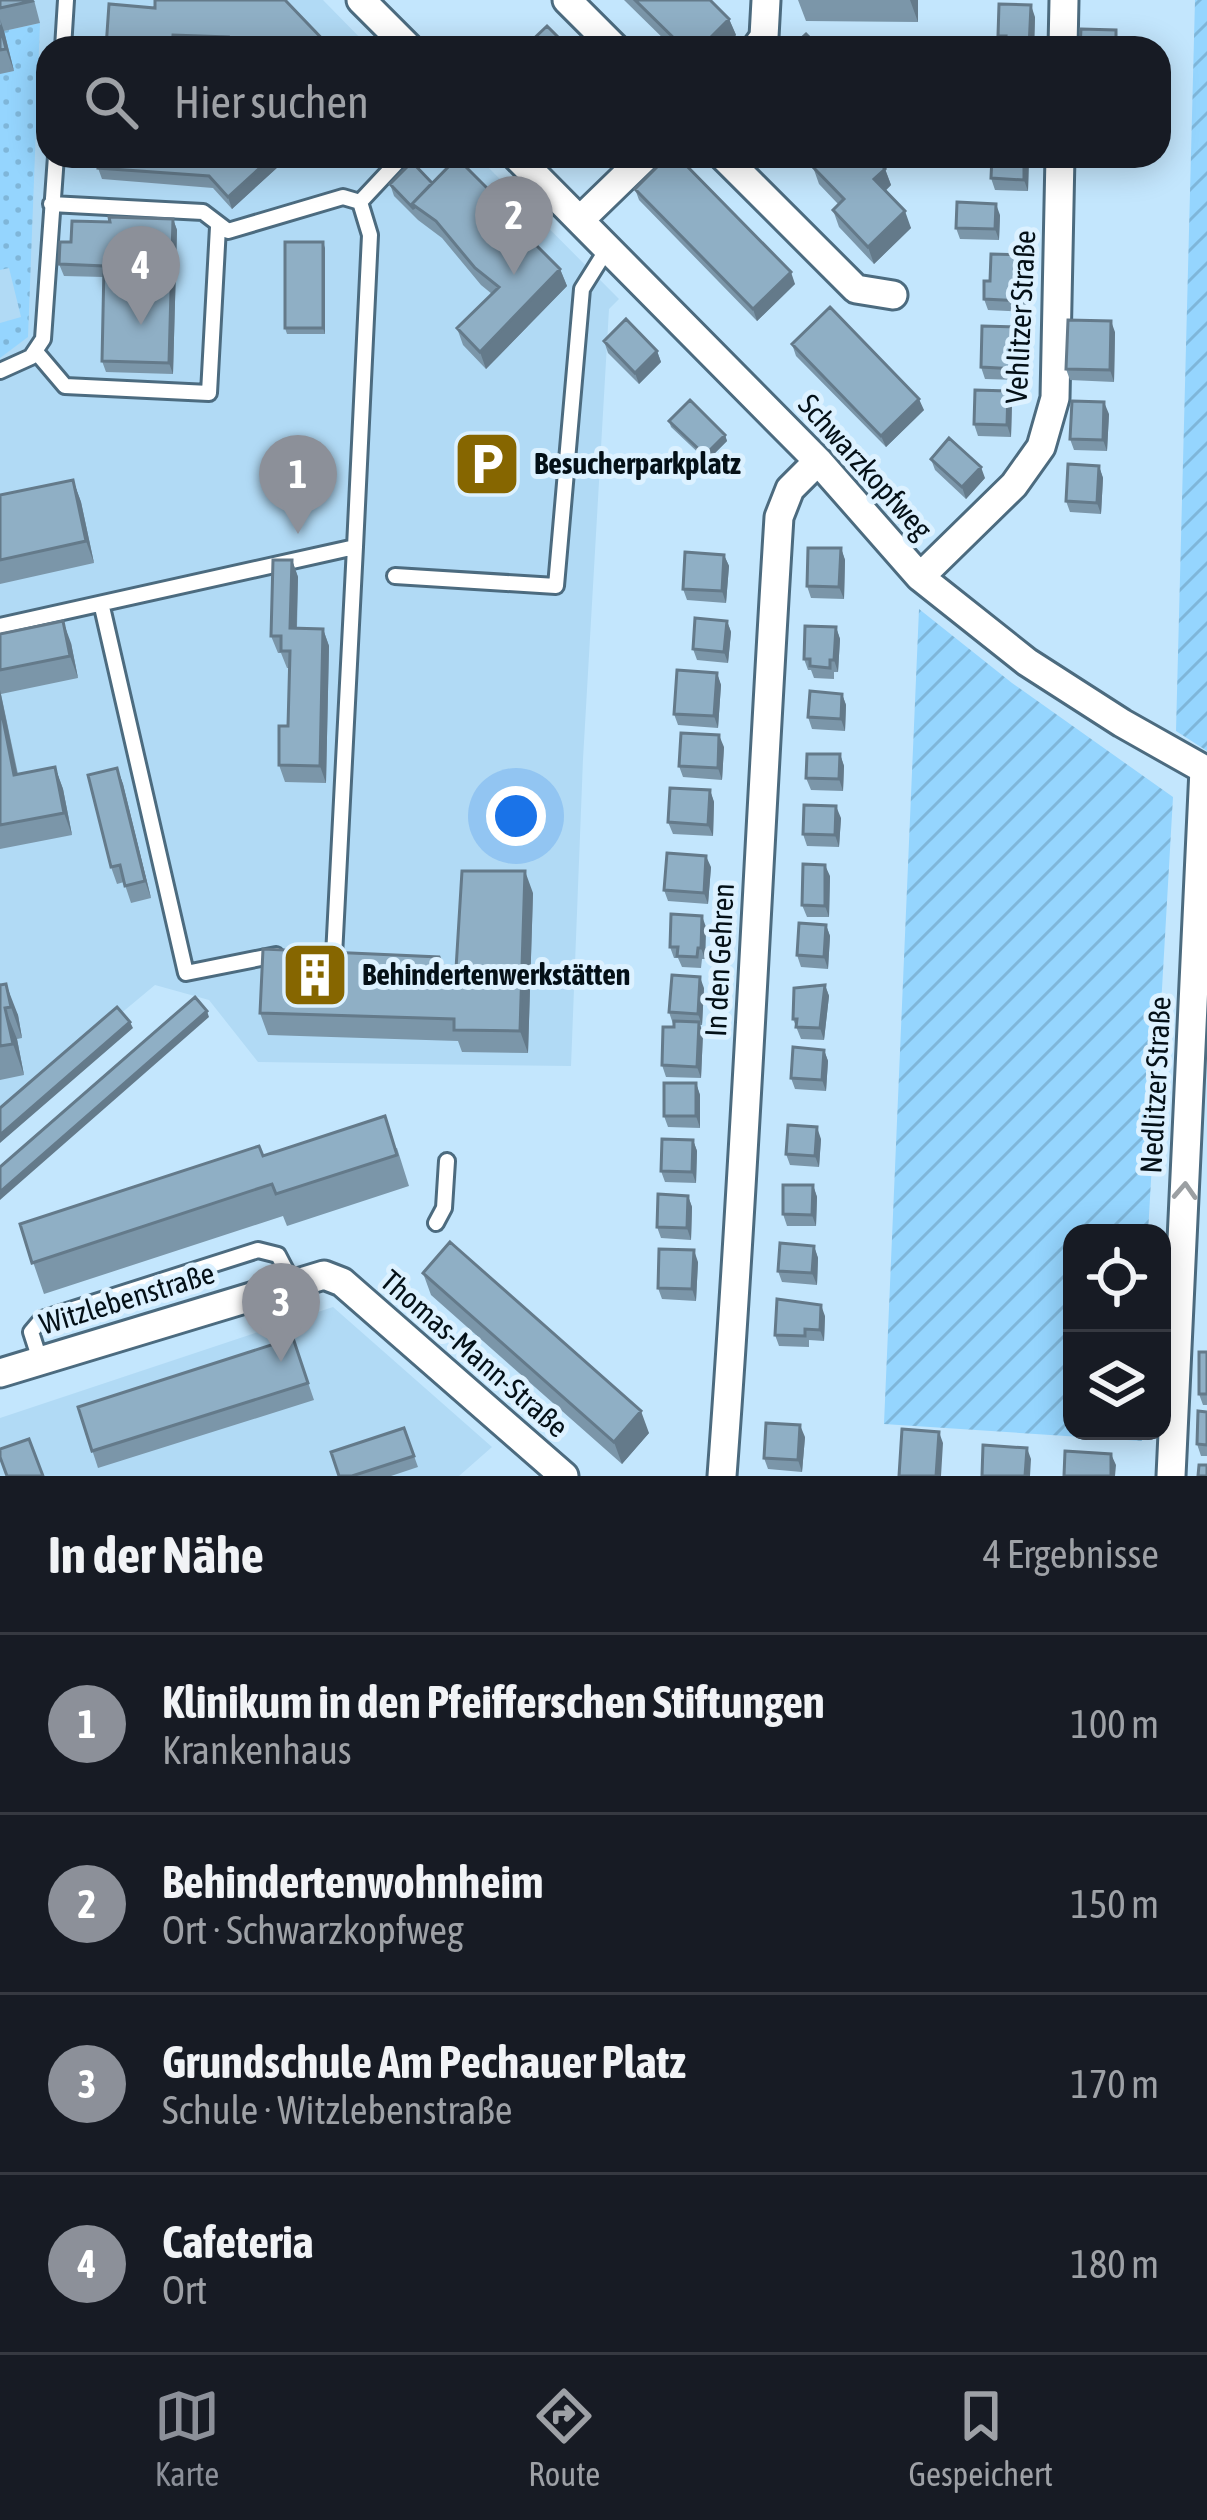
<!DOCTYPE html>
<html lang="de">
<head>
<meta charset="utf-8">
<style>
  body { margin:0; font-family:"Asap Condensed",sans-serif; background:#242831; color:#f1f3f6 }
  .controls { position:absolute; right:36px; bottom:36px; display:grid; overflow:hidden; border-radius:24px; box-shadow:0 6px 30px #0003 }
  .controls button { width:108px; height:108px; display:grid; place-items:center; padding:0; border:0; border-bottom:3px solid #363941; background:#171b24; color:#f1f3f6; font:60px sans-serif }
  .you { position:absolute; left:516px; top:816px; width:42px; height:42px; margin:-30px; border:9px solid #fff; border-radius:50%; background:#1a73e8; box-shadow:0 0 0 18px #1a73e833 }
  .badge { display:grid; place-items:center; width:78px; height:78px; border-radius:50%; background:#8c9099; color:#fff; font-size:39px; font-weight:700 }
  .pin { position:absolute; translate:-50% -99px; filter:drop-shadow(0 3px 6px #0008) }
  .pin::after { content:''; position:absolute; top:63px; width:42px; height:36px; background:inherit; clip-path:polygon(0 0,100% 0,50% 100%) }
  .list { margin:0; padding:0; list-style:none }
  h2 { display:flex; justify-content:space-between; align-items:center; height:156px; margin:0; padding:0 48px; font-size:51px }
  h2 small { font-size:39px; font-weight:400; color:#9ea1a6 }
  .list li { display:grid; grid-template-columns:78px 1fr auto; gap:36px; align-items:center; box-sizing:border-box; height:180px; padding:0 48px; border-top:3px solid #363941 }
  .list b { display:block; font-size:45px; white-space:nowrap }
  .list p { margin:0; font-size:39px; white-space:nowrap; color:#9ea1a6 }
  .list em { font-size:39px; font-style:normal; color:#9ea1a6 }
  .icon { flex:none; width:66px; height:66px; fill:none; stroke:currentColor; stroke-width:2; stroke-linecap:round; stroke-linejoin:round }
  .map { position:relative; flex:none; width:1207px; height:1476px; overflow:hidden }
  .search { position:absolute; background:#171b24; box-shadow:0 6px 30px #0003; left:36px; right:36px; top:36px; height:132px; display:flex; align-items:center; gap:30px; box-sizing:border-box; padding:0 42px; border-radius:36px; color:#9ea1a6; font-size:45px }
  .sheet { height:876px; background:#171b24 }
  nav { display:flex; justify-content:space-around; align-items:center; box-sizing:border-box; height:168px; border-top:3px solid #363941; background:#171b24; font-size:33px; color:#9ea1a6 }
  nav a { display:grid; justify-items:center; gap:6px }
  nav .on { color:#8c9099 }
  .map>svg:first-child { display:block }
  .built { fill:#b1daf5 }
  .park { fill:url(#park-dots) }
  .garden { fill:url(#garden-furrows) }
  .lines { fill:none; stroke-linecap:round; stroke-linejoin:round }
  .lane-casing { stroke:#4c6b7f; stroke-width:20 }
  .street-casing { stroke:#4c6b7f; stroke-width:33 }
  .lane { stroke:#fff; stroke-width:14 }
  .street { stroke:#fff; stroke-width:27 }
  .wall { fill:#7b96a9 }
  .shaded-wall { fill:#647a8a }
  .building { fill:#8fafc5; stroke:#647a8a; stroke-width:3 }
  .oneway { stroke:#9b9fa2 }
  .labels { text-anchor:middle; stroke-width:10; stroke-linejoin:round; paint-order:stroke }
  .street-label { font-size:30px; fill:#041017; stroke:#dcf1ff }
  .poi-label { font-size:30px; font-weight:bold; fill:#041017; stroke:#dcf1ff; text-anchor:start }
</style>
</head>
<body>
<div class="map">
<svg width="1207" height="1476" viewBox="0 0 1207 1476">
  <defs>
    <pattern id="park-dots" width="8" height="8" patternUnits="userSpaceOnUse" patternTransform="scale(3)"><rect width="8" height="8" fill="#95d5fe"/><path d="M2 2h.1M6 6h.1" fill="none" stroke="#7fb6d9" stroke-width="1.8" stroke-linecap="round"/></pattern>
    <pattern id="garden-furrows" width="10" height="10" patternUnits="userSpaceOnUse" patternTransform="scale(3)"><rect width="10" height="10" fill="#95d5fe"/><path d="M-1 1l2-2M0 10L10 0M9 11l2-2" fill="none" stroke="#7fb6d9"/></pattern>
  </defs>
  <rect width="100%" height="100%" fill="#c3e6fd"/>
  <path class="built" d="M0,0h323l47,48h-322v108h429l142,143 -10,10 -26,450 -12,307 -313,-4 -49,-62 -54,-15 -155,129z
    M333,1307l159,140 -33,29h-459v-58z"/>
  <path class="park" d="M40,23l-12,314 -28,21v-35l21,-6 -12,-49 -9,2v-196l4,-43z"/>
  <path class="garden" d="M1195,0h12v751l-31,-20z
    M919,609l93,74 161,114 -25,436h-76v198h70v10l-258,-17z"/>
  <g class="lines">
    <defs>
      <path id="lane" d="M63,48l3,-48
        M51,204l152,8 25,19 115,-34 17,5
        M37,353l28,33 144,7 9,-166
        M0,371l31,-14 12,-18 13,-183
        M395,576l161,10 26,-297 25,-40
        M102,607l84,366 90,-18
        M0,626l355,-79 15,-312 -10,-33 43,-46
        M322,956h12l21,-409
        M436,1223l8,-15 3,-47
        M40,1360l-9,-28 11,-13 216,-69 20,5 14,27"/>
      <path id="street" d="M361,0l48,48
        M567,0l48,48
        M756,48l8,-11 2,-37
        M1063,48l1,-48
        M516,156l302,305 102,116 107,85 95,61 85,48
        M723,156l133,133 37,6
        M580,220l66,-64
        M920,577l94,-92 27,-38 14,-49 5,-242
        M0,1373l324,-98 18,7 222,194
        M722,1476c24,-319 37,-640 57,-959l11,-28 28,-28
        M1171,1476l33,-707"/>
    </defs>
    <use href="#lane" class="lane-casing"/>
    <use href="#street" class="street-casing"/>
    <use href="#lane" class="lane"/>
    <use href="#street" class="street"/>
  </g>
  <path class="wall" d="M0,0h34l6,23 -36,8 10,40 -14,3z
    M624,0h86l19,19 7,16 -13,13h-50z
    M798,0h120v22l-112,-1z
    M109,4l222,44 -154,-2v2h-71z
    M1035,17l-1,31 -32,-1 -4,-11z
    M992,156h37l-1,35 -33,-1 -4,-12z
    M1075,156h44l-1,9 -41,-2z
    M279,166l-47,43 -19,-21 -111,-9 -4,-11z
    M813,167l72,2 6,16 -6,6 26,37 -37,36 -35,-37 -6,-17 5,-6 -19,-20z
    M432,183l80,30 6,16 -4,6 46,34 7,17 -81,83 -23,-24 -6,-17 35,-34 -11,-9 -39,-47 -24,-18 -24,-24 -4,-12z
    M635,189l160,95 -38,37 -118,-121z
    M1000,215l-1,25 -39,-1 -4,-11z
    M173,219l4,11 -4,144 -67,-2 -4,-11 2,-84 -40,-1 -5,-12 12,-22 39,-20z
    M325,248v86h-38l-2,-6z
    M1027,255l4,12 -1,45 -42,-2 -4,-11 6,-18z
    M1115,332l-1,50 -44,-2 -4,-11z
    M1022,339l-1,41 -36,-1 -4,-12z
    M604,341l53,10 4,11 -22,22 -31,-31z
    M792,344l132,66 -38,37 -90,-91z
    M1008,391l4,11 -1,35 -33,-1 -4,-12z
    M1109,414l-2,37 -33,-1 -4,-11z
    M669,421l56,14 2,6 -20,20 -36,-34z
    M931,459l54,19 -19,21 -31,-29z
    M1099,466l4,12 -2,36 -31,-2 -4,-11z
    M73,480l8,22 13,61 -94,21v-89z
    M841,548l4,12 -1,39 -33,-1 -4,-12z
    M724,555l5,11 -3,37 -39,-3 -4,-11z
    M292,560l6,17 -1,51 26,1 6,17 -3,137 -41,-1 -6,-17 9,-39 2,-58h-3l-6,-15h-3l-7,-17z
    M727,621l4,11 -3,31 -31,-3 -4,-11z
    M836,627l4,12 -2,33h-4v7l-20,-1 -3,-8h-3l-4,-11z
    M0,634l71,9 7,35 -77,16 17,80 37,-7 8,22 9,46 -72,14z
    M717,673l4,12 -3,43 -40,-3 -4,-11z
    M842,694l4,11 -1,26 -33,-2 -4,-12z
    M724,747l-2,33 -39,-3 -4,-11z
    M840,754l4,12 -1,25 -32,-1 -5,-12z
    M117,768l6,16 28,114 -20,5 -7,-21 -7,2 -6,-17z
    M710,790l4,12 -1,34 -40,-2 -5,-12z
    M841,818l-2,29 -32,-1 -4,-12z
    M711,867l-3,37 -40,-3 -4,-11z
    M830,876l-1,41h-22l-5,-12z
    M533,893l-5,160 -66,-1 -4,-11 -190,-6 -8,-22 182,-48 14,4z
    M826,925l4,11 -2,33 -27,-2 -4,-12z
    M706,927l-1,32h-3l-1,9 -19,-1 -4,-9h-4l-4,-11z
    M0,983l18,32 4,23 -5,1 7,36 -24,5z
    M825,985l4,11 -5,44 -23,-1 -8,-20z
    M704,988l-2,37h-2l3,8 -2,45 -35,-1 -4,-12 12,-38 -5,-15z
    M824,1050l4,11 -2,30 -31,-2 -4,-11z
    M696,1083l4,12v33l-32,-1 -4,-11z
    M821,1139l-2,28 -29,-2 -4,-11z
    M693,1140l4,11 -1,32 -31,-1 -4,-11z
    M397,1148l12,38 -122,40 -4,-10 -239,78 -24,-70 243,-68z
    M813,1185l4,12 -1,29h-29l-4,-12z
    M688,1196l4,11 -1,33 -30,-2 -4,-11z
    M814,1246l4,12 -1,27 -35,-3 -4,-11z
    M698,1262l-2,39 -34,-2 -4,-11z
    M423,1273l226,160 -27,31 -191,-169z
    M825,1316l-1,25 -15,-1v7l-30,-1 -4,-11z
    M293,1338l21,62 -216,68 -20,-61z
    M1207,1352v53h-4l-4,-11z
    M1207,1412v44h-6l-4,-12z
    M404,1428l14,39 -27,9h-52z
    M805,1437l-3,35 -34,-3 -4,-11z"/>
  <path class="shaded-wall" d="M910,0h8v22z
    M1031,5l4,12 -1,31h-5z
    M0,19l4,12 10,40 -8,-22z
    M729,19l7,16 -13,13h-23z
    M273,156h2l4,10 -47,43 -4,-12z
    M599,156h14l-10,10z
    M1024,156h5l-1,35 -4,-11z
    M885,169l6,16 -11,11 -6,-17z
    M996,204l4,11 -1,25 -4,-11z
    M905,211l6,17 -37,36 -6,-17z
    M512,213l6,16 -10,12 -6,-17z
    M173,219l4,11 -4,144 -4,-11z
    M323,242l2,6v86l-2,-6z
    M1027,255l4,12 -1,45 -5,-11z
    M560,269l7,17 -81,83 -6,-17z
    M791,272l4,12 -38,37 -4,-12z
    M1111,321l4,11 -1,50 -4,-12z
    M1018,327l4,12 -1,41 -4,-11z
    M657,351l4,11 -22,22 -4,-11z
    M1008,391l4,11 -1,35 -4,-12z
    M919,399l5,11 -38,37 -5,-11z
    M1104,402l5,12 -2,37 -4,-11z
    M725,435l2,6 -20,20 -2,-6z
    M1099,466l4,12 -2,36 -4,-11z
    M981,467l4,11 -19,21 -4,-12z
    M73,480l8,22 13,61 -8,-22z
    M841,548l4,12 -1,39 -5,-12z
    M724,555l5,11 -3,37 -4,-12z
    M292,560l6,17 -2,68 -6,-17z
    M63,621l8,22 7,35 -8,-22z
    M727,621l4,11 -3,31 -4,-11z
    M836,627l4,12 -2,33 -4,-12z
    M323,629l6,17 -3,137 -6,-17z
    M717,673l4,12 -3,43 -4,-12z
    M0,690l22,107 -8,-22 -14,-71z
    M842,694l4,11 -1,26 -4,-12z
    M719,735l5,12 -2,33 -4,-12z
    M840,754l4,12 -1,25 -4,-12z
    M55,767l8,22 9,46 -8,-22z
    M117,768l6,16 28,114 -6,-17z
    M710,790l4,12 -1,34 -5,-11z
    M836,806l5,12 -2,29 -4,-12z
    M706,856l5,11 -3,37 -4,-11z
    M825,865l5,11 -1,41 -4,-11z
    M525,871l8,22 -5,160 -8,-22z
    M702,916l4,11 -1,32 -4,-11z
    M826,925l4,11 -2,33 -4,-12z
    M700,977l4,11 -2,37 -4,-11z
    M0,983l6,28 11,28 7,36 -11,-31 -13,-48z
    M6,984l12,31 4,23 -11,-31z
    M825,985l4,11 -5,44 -4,-12z
    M207,1011l2,6 -209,183v-8z
    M130,1022l3,6 -133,115v-8z
    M699,1022l4,11 -2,45 -4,-11z
    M824,1050l4,11 -2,30 -4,-11z
    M696,1083l4,12v33l-4,-12z
    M817,1127l4,12 -2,28 -4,-11z
    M693,1140l4,11 -1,32 -4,-11z
    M813,1185l4,12 -1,29 -4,-11z
    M688,1196l4,11 -1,33 -4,-12z
    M814,1246l4,12 -1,27 -5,-12z
    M694,1250l4,12 -2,39 -4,-12z
    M821,1305l4,11 -1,25 -4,-11z
    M641,1411l8,22 -27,31 -8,-22z
    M800,1425l5,12 -3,35 -4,-12z
    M939,1432l4,11 -2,33h-5z
    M1027,1448l4,11 -1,17h-5z
    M1111,1454l5,11 -1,11h-4z"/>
  <path class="building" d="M0,0h31l1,1 -32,7z
    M155,0h130l46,48h-92l-10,-11 -56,-2 -1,13h-66l3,-44 46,4z
    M635,0h75l19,19 -29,29h-16z
    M999,4l32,1 -2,43h-24l1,-12h-8z
    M0,25l6,24 -6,1z
    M547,26l22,22h-45z
    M1081,29l35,1v18h-36z
    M806,34l14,14h-29z
    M99,156h174l-45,41 -19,-21 -111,-8z
    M668,156h9l114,116 -38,37 -118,-120z
    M825,156h48l12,13 -11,10 31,32 -37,36 -35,-37 11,-11 -31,-32z
    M992,156h32v24l-33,-2z
    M457,158l55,55 -10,11 12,11 6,-6 40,40 -80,83 -23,-24 42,-41 -24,-19 -39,-47 -24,-17z
    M412,162l20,21 -20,21 2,5 -24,-25z
    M957,202l39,2 -1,25 -39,-1z
    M109,217l64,2 -4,144 -67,-2 2,-95 -45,-2 1,-22h11l1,-21 38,1z
    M285,242h38v86h-38z
    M991,254l36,1 -2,46 -41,-2v-18h6z
    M830,307l89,92 -38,37 -89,-92z
    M626,319l31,32 -22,22 -31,-32z
    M1068,320l43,1 -1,49 -44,-1z
    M982,326l36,1 -1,42 -36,-2z
    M975,390l33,1 -1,34 -33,-1z
    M690,400l35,35 -20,20 -36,-34z
    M1072,401l32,1 -1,38 -33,-1z
    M949,438l32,29 -19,20 -31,-28z
    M1068,464l31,2 -2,37 -31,-2z
    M73,480l13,61 -86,19v-65z
    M808,548h33l-2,39 -32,-1z
    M685,552l39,3 -2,36 -39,-2z
    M273,560h19l-2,68 33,1 -3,137 -41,-1v-39h9l2,-75h-9v-15h-10z
    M695,618l32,3 -3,31 -31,-3z
    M63,621l7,35 -70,14v-36z
    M805,626l31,1 -2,33h-4v8l-20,-2v-7h-6z
    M677,670l40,3 -3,43 -40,-2z
    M810,691l32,3 -1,25 -33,-2z
    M0,704l14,71 41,-8 9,46 -64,12z
    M681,733l38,2 -1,33 -39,-2z
    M807,754h33l-1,25 -33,-1z
    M117,768l28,113 -20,5 -5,-21 -9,2 -23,-92z
    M670,788l40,2 -2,35 -40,-3z
    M804,805l32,1 -1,29 -32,-1z
    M667,853l39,3 -2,37 -40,-3z
    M803,864l22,1v41l-23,-1z
    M462,871h63l-5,160 -66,-1v-11l-194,-6 3,-64 176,8 3,8 14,4z
    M671,914l31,2 -1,32h-3l-1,9 -20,-1 1,-9h-8z
    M799,923l27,2 -2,32 -27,-2z
    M672,975l28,2 -2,37 -29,-2z
    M6,984l5,23 -6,1 8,36 -13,2v-61z
    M825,985l-5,43 -24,-1 1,-8h-4l1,-31z
    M195,997l12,14 -207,181v-25z
    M117,1007l13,15 -130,113v-27z
    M674,1021l25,1 -2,45 -35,-2 1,-38h11z
    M793,1047l31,3 -2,30 -31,-2z
    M664,1083h32v33h-32z
    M385,1116l12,39 -121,39 -4,-10 -240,79 -12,-39 239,-78 4,10z
    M788,1125l29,2 -2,29 -29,-2z
    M662,1139l31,1 -1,32 -31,-1z
    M783,1185h30l-1,30 -29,-1z
    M658,1194l30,2 -1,32 -30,-1z
    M450,1242l191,169 -27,31 -191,-169z
    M780,1243l34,3 -2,27 -34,-2z
    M659,1249l35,1 -2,39 -34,-1z
    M777,1299l44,6 -1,25 -15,-1v7l-30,-1z
    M293,1338l15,45 -216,68 -14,-44z
    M1199,1352h8v42h-8z
    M1198,1411l9,1v33l-10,-1z
    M766,1423l34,2 -2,35 -34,-2z
    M404,1428l10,28 -62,20h-13l-8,-24z
    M902,1429l37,3 -3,44h-37z
    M29,1439l14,37h-36l-7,-19v-8z
    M983,1445l44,3 -2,28h-43z
    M1065,1451l46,3v22h-47z
    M1199,1465h8v11h-9z"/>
  <defs><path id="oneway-chevron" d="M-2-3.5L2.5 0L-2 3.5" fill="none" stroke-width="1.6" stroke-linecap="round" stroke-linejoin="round" transform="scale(3)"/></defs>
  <use class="oneway" href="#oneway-chevron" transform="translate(1185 1191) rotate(-87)"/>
  <defs>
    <symbol id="parking-square" viewBox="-11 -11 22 22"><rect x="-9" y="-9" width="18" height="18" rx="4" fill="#866600" stroke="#dcf1ff"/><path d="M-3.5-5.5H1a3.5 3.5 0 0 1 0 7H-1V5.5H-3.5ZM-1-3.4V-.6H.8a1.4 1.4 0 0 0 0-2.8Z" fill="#fff"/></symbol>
    <symbol id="building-square" viewBox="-11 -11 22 22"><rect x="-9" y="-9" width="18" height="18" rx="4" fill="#866600" stroke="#dcf1ff"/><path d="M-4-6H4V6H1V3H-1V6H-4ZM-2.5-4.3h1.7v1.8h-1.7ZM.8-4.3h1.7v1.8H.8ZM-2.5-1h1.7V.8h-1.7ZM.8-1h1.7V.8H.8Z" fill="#fff"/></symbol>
  </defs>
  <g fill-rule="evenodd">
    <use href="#parking-square" x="449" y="426" width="76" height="76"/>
    <use href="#building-square" x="277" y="937" width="76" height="76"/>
  </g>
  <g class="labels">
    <g class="street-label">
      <text transform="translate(1021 317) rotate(-87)" y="10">Vehlitzer Straße</text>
      <text transform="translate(865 467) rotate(48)" y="10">Schwarzkopfweg</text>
      <text transform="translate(720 960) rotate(-87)" y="10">In den Gehren</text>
      <text transform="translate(1156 1085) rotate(-87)" y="10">Nedlitzer Straße</text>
      <text transform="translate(127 1299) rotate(-17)" y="10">Witzlebenstraße</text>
      <text transform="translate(474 1354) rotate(41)" y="10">Thomas-Mann-Straße</text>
    </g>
    <g class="poi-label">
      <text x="534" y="474">Besucherparkplatz</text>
      <text x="362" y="985">Behindertenwerkstätten</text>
    </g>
  </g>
</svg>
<div class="controls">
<button><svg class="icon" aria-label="locate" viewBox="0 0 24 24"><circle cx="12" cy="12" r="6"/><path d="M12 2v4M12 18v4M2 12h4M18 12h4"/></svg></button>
<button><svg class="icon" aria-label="layers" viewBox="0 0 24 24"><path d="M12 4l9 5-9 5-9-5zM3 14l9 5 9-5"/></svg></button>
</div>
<div class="you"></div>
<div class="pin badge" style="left:298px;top:534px">1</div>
<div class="pin badge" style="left:514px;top:275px">2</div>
<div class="pin badge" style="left:281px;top:1362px">3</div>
<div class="pin badge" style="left:141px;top:325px">4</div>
<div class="search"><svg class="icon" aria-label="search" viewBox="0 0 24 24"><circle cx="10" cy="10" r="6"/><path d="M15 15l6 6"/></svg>Hier suchen</div>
</div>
<section class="sheet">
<h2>In der Nähe<small>4 Ergebnisse</small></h2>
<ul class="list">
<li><span class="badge">1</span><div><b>Klinikum in den Pfeifferschen Stiftungen</b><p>Krankenhaus</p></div><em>100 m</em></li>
<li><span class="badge">2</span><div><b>Behindertenwohnheim</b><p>Ort · Schwarzkopfweg</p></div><em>150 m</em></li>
<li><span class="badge">3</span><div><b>Grundschule Am Pechauer Platz</b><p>Schule · Witzlebenstraße</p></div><em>170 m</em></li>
<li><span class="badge">4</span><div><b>Cafeteria</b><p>Ort</p></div><em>180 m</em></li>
</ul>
</section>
<nav>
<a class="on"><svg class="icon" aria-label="map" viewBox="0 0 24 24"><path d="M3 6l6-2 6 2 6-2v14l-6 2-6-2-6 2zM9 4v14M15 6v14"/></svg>Karte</a>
<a><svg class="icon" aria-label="directions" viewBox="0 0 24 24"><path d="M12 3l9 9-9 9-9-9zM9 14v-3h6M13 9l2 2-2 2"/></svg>Route</a>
<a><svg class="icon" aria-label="saved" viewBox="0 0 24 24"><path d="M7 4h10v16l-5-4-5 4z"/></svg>Gespeichert</a>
</nav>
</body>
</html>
